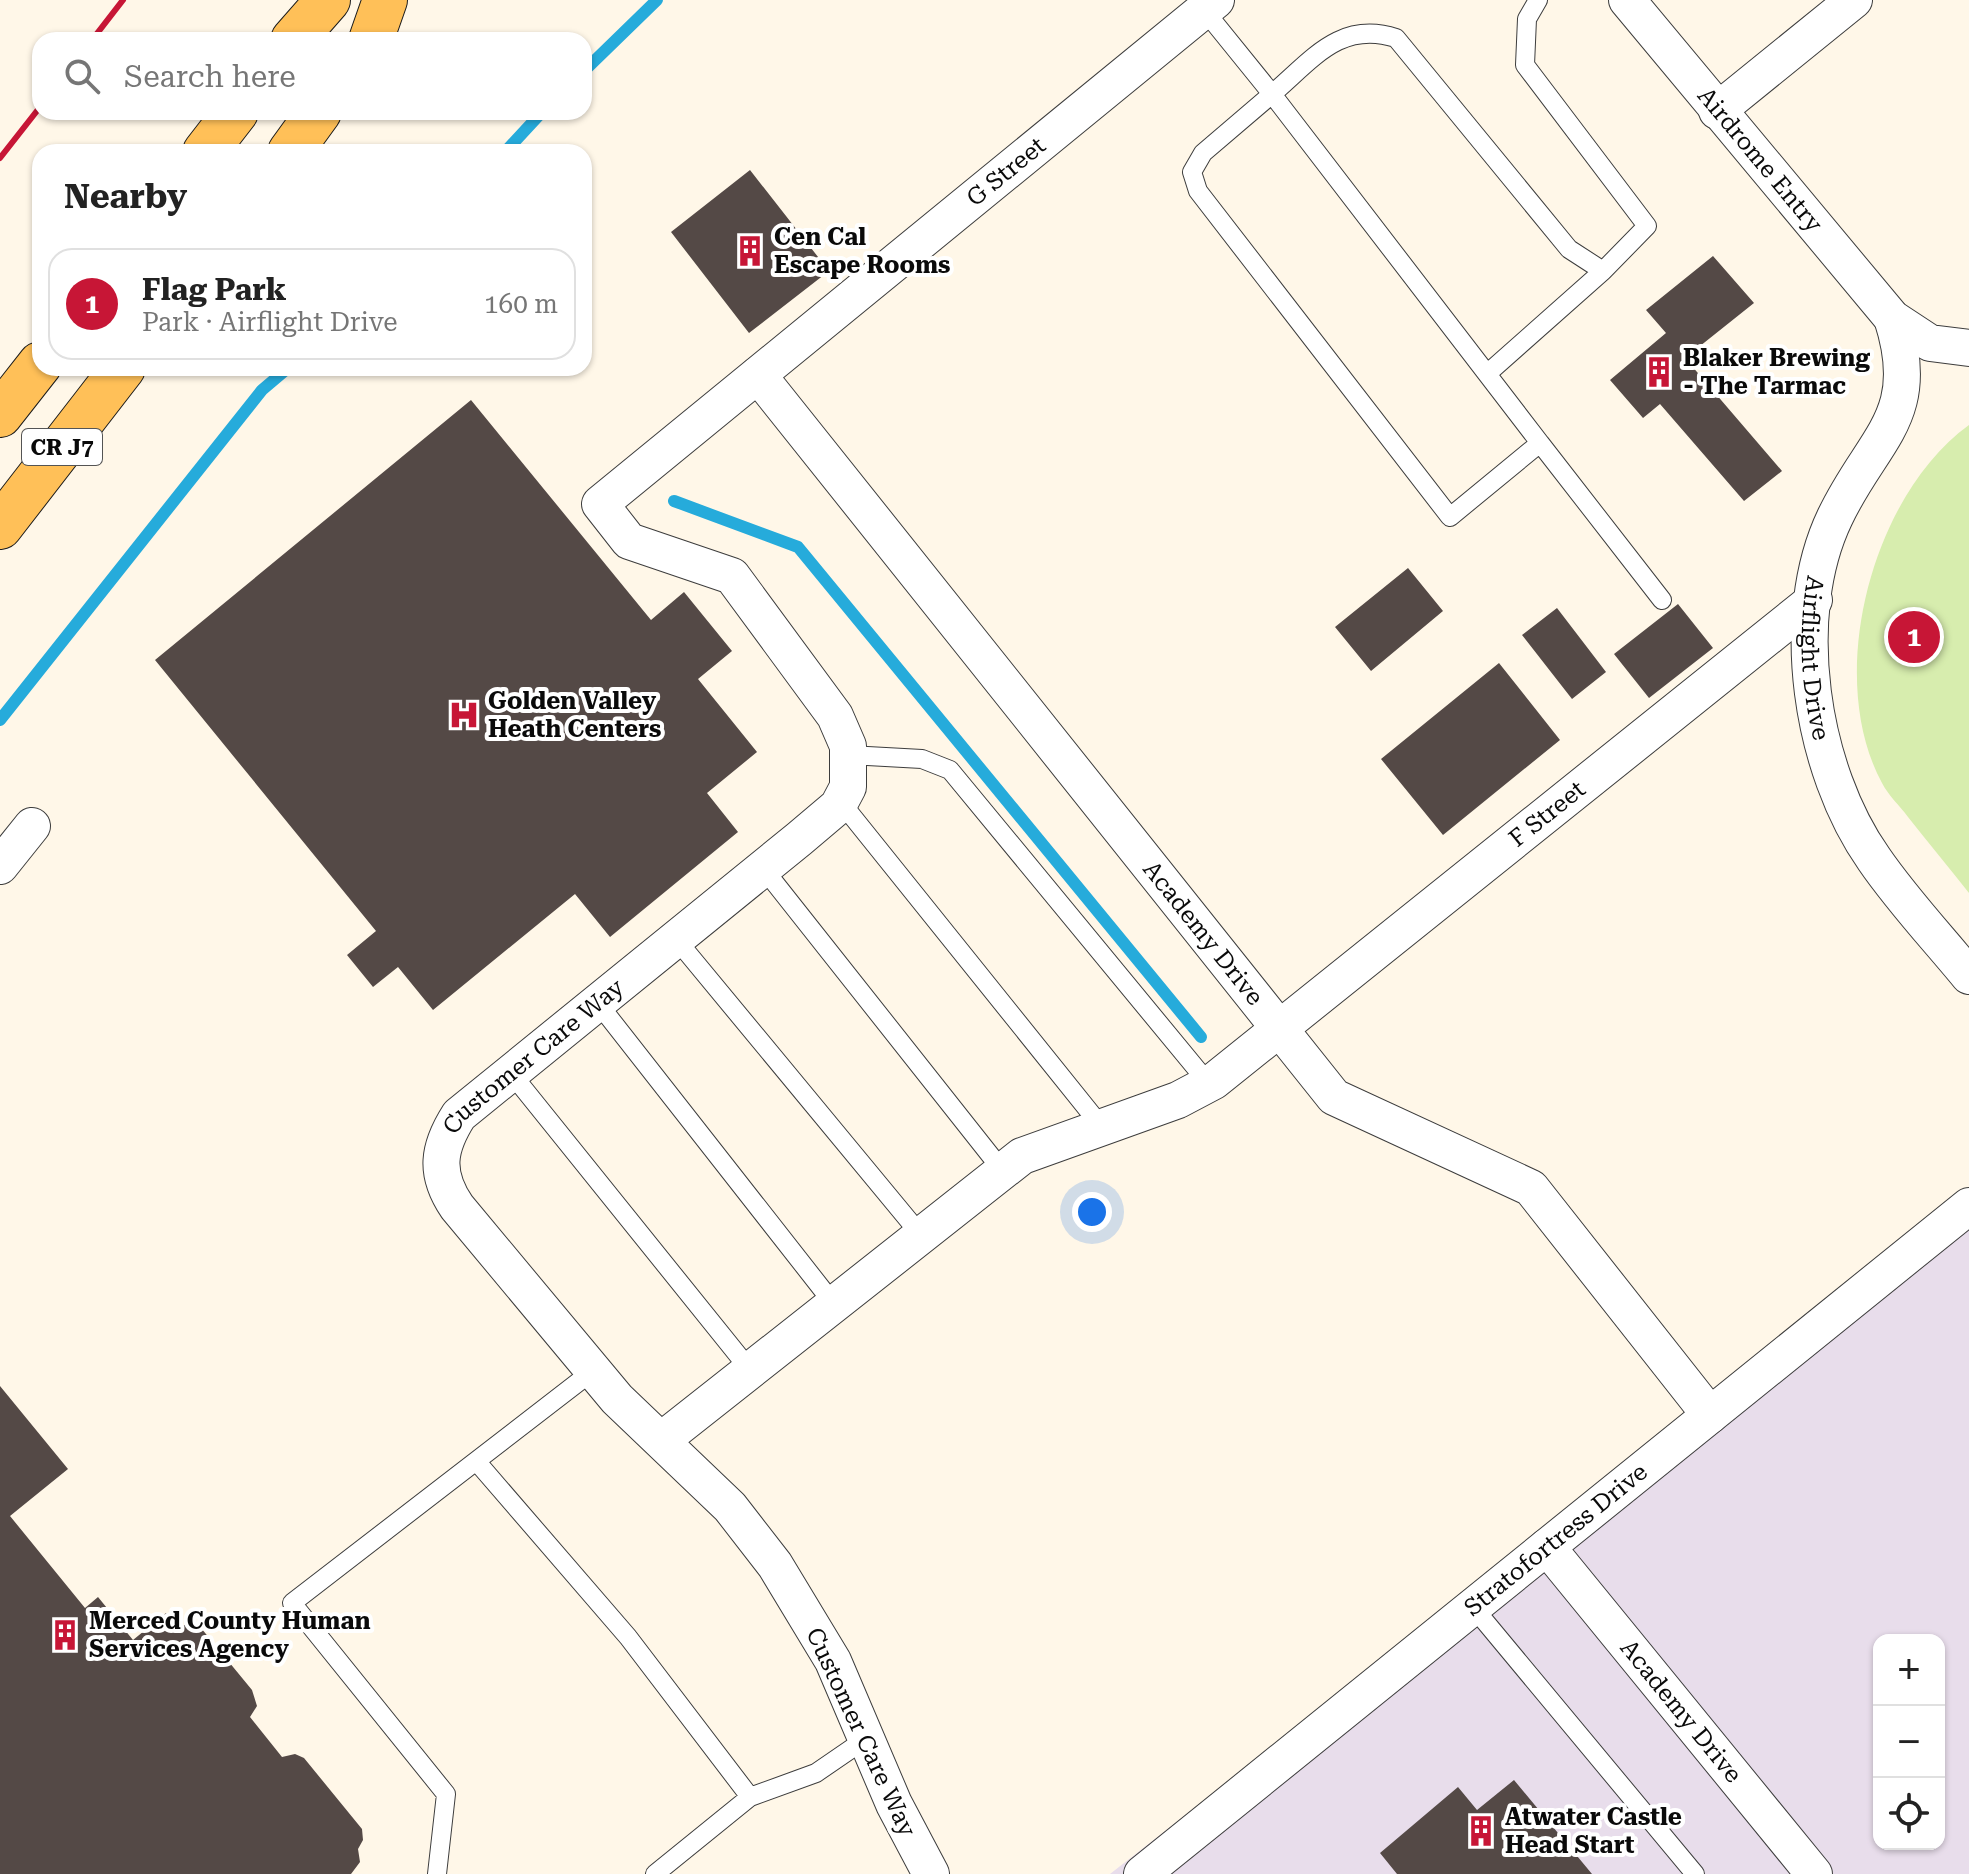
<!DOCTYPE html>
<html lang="en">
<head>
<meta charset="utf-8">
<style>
  body { margin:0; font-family:"Roboto Serif",serif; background:#f6f6f6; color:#222 }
  .controls { position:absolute; right:24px; bottom:24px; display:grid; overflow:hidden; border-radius:16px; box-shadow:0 2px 6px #0004 }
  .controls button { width:72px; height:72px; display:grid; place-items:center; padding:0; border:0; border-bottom:2px solid #e0e0e0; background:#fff; color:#222; font:40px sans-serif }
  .you { position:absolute; left:1092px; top:1212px; width:28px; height:28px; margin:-20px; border:6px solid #fff; border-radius:50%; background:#1a73e8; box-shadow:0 0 0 12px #1a73e833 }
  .badge { display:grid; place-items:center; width:52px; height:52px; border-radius:50%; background:#c71636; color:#fff; font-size:26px; font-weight:700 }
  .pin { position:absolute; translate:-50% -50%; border:4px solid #fff; box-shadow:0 2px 8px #0006 }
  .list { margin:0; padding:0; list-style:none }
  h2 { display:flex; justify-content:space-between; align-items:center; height:104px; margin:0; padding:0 32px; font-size:34px }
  h2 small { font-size:26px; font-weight:400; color:#767676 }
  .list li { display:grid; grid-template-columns:52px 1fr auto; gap:24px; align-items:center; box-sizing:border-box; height:112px; margin:0 16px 16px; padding:0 16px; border:2px solid #e0e0e0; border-radius:24px }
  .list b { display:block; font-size:30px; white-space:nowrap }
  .list p { margin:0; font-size:26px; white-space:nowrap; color:#767676 }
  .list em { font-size:26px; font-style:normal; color:#767676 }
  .icon { flex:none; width:44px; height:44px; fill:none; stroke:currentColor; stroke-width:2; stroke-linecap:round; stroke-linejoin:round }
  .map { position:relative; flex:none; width:1969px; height:1874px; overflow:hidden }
  .search { position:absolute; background:#fff; box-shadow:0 2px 6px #0004; left:32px; top:32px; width:560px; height:88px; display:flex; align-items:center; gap:20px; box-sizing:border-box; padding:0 28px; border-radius:24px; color:#767676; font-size:30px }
  .panel { position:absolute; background:#fff; box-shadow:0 2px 6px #0004; left:32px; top:144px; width:560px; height:232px; border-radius:24px }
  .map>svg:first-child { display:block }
  .industrial { fill:#e8ddeb; fill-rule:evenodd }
  .green { fill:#d7edae }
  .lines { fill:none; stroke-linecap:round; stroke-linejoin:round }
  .stream { stroke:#26abdb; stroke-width:12 }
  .building { fill:#544946 }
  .service-casing { stroke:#3d3d3d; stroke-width:20 }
  .minor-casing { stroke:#3d3d3d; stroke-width:38 }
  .primary-casing { stroke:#1b1b1b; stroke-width:46 }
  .service { stroke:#fff; stroke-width:18 }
  .minor { stroke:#fff; stroke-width:36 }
  .primary { stroke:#ffc058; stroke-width:44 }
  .rail { stroke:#c71636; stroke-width:6 }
  .labels { text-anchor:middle; stroke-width:8; stroke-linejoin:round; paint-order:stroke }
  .shield { fill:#fff; stroke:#545454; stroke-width:2 }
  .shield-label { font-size:22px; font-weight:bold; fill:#0a0a0a }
  .street-label { font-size:24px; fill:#0a0a0a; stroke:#fff }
  .poi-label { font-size:24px; font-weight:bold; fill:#0a0a0a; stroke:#fff; text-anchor:start }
</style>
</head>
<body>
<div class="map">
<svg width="1969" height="1874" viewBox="0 0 1969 1874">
  <rect width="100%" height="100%" fill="#fff7e8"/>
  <path class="industrial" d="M1969,1203v671h-859zM1879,1640h60v204h-60z"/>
  <path class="green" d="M1969,425v468c-20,-25 -41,-51 -61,-76 -8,-11 -20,-22 -26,-34 -58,-107 -10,-288 87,-358z"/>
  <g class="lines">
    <path class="stream" d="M584,71l73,-71
      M505,152l37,-40
      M674,501l124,46 403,490
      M0,720l262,-330 26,-22"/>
  </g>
  <path class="building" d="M750,170l79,101 -80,62 -78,-101z
    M1713,256l41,47 -69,55 97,113 -38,30 -84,-97 -17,14 -33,-38 56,-47 -20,-23z
    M471,400l180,220 33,-28 48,59 -34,28 59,73 -50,41 31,39 -128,105 -35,-43 -142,116 -35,-43 -25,20 -26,-32 29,-24 -221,-271z
    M1408,568l35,43 -72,60 -36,-44z
    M1678,604l35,44 -64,50 -35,-44z
    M1557,608l49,64 -34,27 -50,-64z
    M1499,663l61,77 -117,95 -62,-76z
    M0,1386l68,83 -58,47 75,92 13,-11 35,43 33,-27 12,15 11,-5 12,5 51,62 5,16 -7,11 32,40 13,-3 9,4 58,71 1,11 -5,9 2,13 -9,12h-351z
    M1514,1780l78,94h-195l-17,-21 78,-66 19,23z"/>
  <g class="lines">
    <defs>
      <path id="service" d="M1538,0l-11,19 -2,46 122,161 -44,45 -34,-22 -173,-211c-56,-18 -84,22 -124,56l268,349
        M1204,10l68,84 -69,59 -11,19 6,19 252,326 90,-74 122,157
        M1488,373l115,-102
        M849,755l73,4 28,11 259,314
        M840,801l261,325
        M763,868l239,302
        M676,939l244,295
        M597,1002l236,301
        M511,1073l239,297
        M477,1462l151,175 122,160
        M1473,1607l222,267
        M437,1874l9,-80 -154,-191 302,-233
        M655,1874l95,-77 66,-24 51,-35"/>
      <g id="minor">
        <path id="s1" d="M1627,0l265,318 38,25 39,5"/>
        <path d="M1717,111l137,-111"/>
        <path id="s2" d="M1892,318c32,99 -19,119 -57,199 -48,100 -24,253 39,342 28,41 63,78 95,117"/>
        <path id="s3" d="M758,375l576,722 197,91 179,227"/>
        <path d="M0,866l32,-40"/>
        <path id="s4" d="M662,1440l360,-284 156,-56 36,-19 600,-481"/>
        <path id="s5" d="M1547,1547l267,327"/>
        <path id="s6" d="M931,1874l-37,-70 -61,-143 -58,-96 -45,-58 -113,-108 -160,-192c-23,-34 -19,-59 2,-92l340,-276 39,-33 10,-19v-41l-13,-30 -103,-140 -103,-35 -29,-37 616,-504"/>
        <path id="s7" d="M1142,1874l827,-668"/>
      </g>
      <path id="primary" d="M293,40l35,-40
        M371,40l14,-40
        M205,152l31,-40
        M290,152l29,-40
        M0,415l40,-51
        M0,527l123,-159"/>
    </defs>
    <use href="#service" class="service-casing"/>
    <use href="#minor" class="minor-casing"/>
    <use href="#primary" class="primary-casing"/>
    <use href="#service" class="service"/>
    <use href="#minor" class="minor"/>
    <use href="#primary" class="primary"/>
    <path class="rail" d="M92,40l31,-40
      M0,158l40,-51"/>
  </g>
  <defs>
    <symbol id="building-bare" viewBox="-9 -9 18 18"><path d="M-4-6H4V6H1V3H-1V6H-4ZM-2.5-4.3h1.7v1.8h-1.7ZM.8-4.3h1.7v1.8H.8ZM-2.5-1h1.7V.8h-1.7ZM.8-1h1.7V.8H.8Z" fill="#c71636" stroke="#fff" stroke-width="2.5" paint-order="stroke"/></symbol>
    <symbol id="hospital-bare" viewBox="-9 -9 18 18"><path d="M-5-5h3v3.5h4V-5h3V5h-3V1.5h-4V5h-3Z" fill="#c71636" stroke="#fff" stroke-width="2.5" paint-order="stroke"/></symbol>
  </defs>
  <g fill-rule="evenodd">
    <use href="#building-bare" x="728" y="229" width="44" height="44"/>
    <use href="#building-bare" x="1637" y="350" width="44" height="44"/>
    <use href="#hospital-bare" x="442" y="693" width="44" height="44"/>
    <use href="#building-bare" x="43" y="1613" width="44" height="44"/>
    <use href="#building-bare" x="1459" y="1809" width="44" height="44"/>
  </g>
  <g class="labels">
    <rect class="shield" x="22" y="429" width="80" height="36" rx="6"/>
    <g class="shield-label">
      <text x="62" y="455">CR J7</text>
    </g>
    <g class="street-label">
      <text dy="8" stroke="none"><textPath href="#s1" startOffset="208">Airdrome Entry</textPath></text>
      <text dy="8" stroke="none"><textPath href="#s6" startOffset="2364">G Street</textPath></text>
      <text dy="8" stroke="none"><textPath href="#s2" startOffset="362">Airflight Drive</textPath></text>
      <text dy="8" stroke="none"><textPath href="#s4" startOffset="1092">F Street</textPath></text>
      <text dy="8" stroke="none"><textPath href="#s3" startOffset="714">Academy Drive</textPath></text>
      <text dy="8" stroke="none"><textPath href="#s6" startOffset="1020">Customer Care Way</textPath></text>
      <text dy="8" stroke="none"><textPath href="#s7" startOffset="532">Stratofortress Drive</textPath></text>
      <text dy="8" stroke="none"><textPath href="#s5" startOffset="212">Academy Drive</textPath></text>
      <text transform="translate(861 1732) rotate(65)" y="8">Customer Care Way</text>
    </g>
    <g class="poi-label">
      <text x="774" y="245">Cen Cal<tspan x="774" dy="28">Escape Rooms</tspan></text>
      <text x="1683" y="366">Blaker Brewing<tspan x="1683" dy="28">- The Tarmac</tspan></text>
      <text x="488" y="709">Golden Valley<tspan x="488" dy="28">Heath Centers</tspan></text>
      <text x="89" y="1629">Merced County Human<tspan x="89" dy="28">Services Agency</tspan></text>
      <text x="1505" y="1825">Atwater Castle<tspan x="1505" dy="28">Head Start</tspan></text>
    </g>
  </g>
</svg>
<div class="controls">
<button>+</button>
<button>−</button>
<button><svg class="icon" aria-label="locate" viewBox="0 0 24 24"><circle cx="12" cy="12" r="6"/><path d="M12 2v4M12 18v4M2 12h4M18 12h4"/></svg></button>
</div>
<div class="you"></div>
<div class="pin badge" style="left:1914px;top:637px">1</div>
<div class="search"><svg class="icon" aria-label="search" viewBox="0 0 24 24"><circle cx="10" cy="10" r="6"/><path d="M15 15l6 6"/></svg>Search here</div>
<section class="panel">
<h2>Nearby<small></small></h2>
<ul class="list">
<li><span class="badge">1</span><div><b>Flag Park</b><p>Park · Airflight Drive</p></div><em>160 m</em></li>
</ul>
</section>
</div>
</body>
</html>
